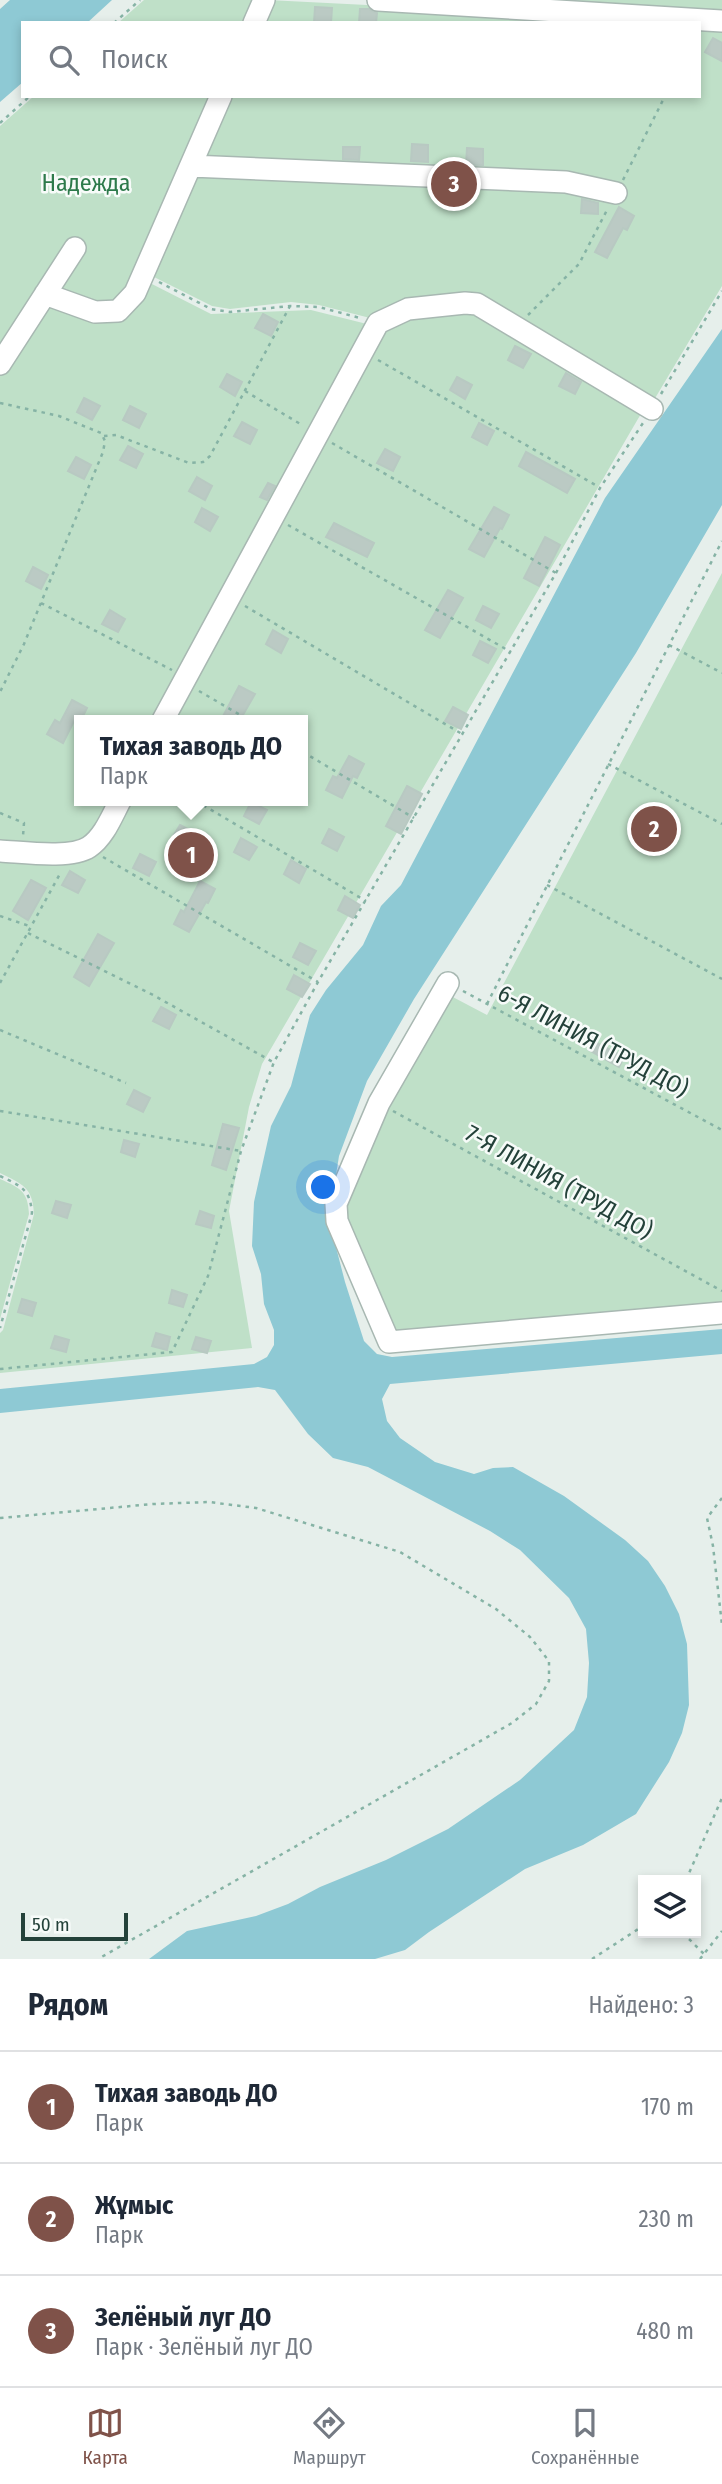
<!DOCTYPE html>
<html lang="ru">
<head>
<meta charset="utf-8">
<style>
  body { margin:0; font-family:"Fira Sans Condensed",sans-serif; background:#f2f2f3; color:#1f2937 }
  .controls { position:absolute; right:21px; bottom:21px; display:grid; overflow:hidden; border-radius:0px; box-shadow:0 4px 10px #0003 }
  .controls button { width:63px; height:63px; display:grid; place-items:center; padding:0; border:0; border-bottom:2px solid #e0e1e3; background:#fff; color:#1f2937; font:35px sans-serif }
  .scale { position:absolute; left:21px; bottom:18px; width:107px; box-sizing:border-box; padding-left:7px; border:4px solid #24423a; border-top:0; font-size:19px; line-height:24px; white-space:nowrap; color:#24423a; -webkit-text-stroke:5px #f7fbf9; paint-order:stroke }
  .you { position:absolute; left:324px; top:1188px; width:24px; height:24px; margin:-18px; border:5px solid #fff; border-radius:50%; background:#1a73e8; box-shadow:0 0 0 10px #1a73e833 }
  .badge { display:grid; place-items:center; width:46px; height:46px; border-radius:50%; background:#7f5249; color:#fff; font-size:23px; font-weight:700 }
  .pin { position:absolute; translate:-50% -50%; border:4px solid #fff; box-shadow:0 2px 7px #0006 }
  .popup { position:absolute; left:74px; top:715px; width:234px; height:91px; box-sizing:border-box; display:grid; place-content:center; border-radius:0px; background:#fff; filter:drop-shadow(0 2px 5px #0005); font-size:23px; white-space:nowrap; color:#747a83 }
  .popup b { font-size:26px; color:#1f2937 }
  .popup::after { content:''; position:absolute; left:50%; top:100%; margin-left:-14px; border:14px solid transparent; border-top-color:#fff }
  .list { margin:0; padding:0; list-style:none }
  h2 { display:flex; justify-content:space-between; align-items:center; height:91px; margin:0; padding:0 28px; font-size:30px }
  h2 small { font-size:23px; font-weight:400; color:#747a83 }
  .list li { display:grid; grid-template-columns:46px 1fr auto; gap:21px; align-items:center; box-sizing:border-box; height:112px; padding:0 28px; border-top:2px solid #e0e1e3 }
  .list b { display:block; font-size:26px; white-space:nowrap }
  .list p { margin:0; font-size:23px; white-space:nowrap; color:#747a83 }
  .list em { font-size:23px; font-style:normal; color:#747a83 }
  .icon { flex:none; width:38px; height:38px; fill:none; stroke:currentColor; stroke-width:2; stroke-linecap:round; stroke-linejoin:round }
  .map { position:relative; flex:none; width:722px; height:1959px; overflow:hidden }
  .search { position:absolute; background:#fff; box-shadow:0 4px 10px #0003; left:21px; right:21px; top:21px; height:77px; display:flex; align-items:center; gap:18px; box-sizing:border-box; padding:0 24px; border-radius:0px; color:#747a83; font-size:26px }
  .sheet { height:427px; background:#fff }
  nav { display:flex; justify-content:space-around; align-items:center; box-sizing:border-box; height:98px; border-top:2px solid #e0e1e3; background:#fff; font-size:19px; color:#747a83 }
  nav a { display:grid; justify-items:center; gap:4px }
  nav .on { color:#7f5249 }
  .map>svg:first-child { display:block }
  .green { fill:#bfe0c8; fill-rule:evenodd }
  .water { fill:#8ec9d4 }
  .building { fill:#bbcac4; stroke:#b8c9c2; stroke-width:2 }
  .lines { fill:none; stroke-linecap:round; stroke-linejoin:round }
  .minor-casing { stroke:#a8b8b2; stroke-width:24 }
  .path { stroke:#86b3a5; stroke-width:2.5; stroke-dasharray:3.5 5; stroke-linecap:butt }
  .minor { stroke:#fff; stroke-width:21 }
  .labels { text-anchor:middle; stroke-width:5; stroke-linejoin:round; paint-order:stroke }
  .park-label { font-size:24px; fill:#2d7a4b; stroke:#f7fbf9 }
  .street-label { font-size:24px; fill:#24423a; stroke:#f7fbf9 }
</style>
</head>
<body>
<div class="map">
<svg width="722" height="1959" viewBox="0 0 722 1959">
  <rect width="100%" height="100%" fill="#e6efeb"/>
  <path class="green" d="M144,0h116l-10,23h-132z
    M268,0l454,23v263l-71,119 -172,-103 -101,18 -59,-15 -28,-3 -61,7 -18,-3 -66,-33 79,-177h474v-73h-441z
    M436,0h286v18z
    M34,96h183l-85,193 -16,16 -19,1 -53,-19 -44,65v-226z
    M146,281l65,33 100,-4 60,15 92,-18 179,105 -380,652 -13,43 -20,104 23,137 -252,25v-40l3,-3 31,-116c-1,-27 -12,-30 -34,-41v-800l47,-72 46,16zM79,720h224v81h-224z
    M722,573v729l-328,31 -47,-111 -3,-19 42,-99 63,-109 38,20z
    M0,1179c20,9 28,12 29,35l-29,105z"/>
  <path class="water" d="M10,0h102l-25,23h-64v59l-23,20v-93z
    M722,329v176l-86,148 -222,346 -47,82 -28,75 -10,64 16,62 19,59 13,13 15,3 330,-28v25l-332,30 -8,15 5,22 13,17 35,24 39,12 19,-6 20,-1 51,29 61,44 23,21 17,25 14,28 8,30 2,61 -7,28 -13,29 -33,52 -53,31 -58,24 -96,63 -24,18 -30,9h-226l38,-28 69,-15 32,-12 32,-17 66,-27 62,-31 72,-49 54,-50 13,-33 2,-34 -3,-34 -17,-31 -49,-48 -30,-19 -122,-64 -35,-9 -25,-24 -33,-44 -17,-3 -258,26v-24l254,-25 13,-7 7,-12v-15l-10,-26 -3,-30 -9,-28 2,-44 17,-76 20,-40 19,-71 16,-25 37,-45 18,-39 20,-21 204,-387z"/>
  <path class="building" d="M315,7l17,1 -1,15h-17z
    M360,9h9l8,4 -1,10h-17z
    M713,38l9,5v18l-17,-9z
    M412,144l16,1v17l-17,-1z
    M343,147h17l-1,13 -16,-1z
    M467,148l16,1v16h-17z
    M582,199l16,4v11l-17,-1z
    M619,207l15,9 -7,14 -4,-2 -16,30 -12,-6z
    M263,314l15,8 -7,14 -16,-8z
    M515,346l16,8 -8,14 -15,-8z
    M566,373l15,9 -6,12 -16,-8z
    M227,374l15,8 -7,14 -15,-9z
    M457,377l15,8 -7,14 -15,-9z
    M84,398l16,8 -8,14 -15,-8z
    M130,406l16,8 -7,14 -16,-8z
    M242,422l15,8 -7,14 -16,-8z
    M479,423l15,8 -7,14 -15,-8z
    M128,446l15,8 -7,14 -16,-8z
    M385,449l15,8 -7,14 -16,-8z
    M526,452l49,27 -8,14 -48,-27z
    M76,457l15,8 -7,14 -16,-8z
    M197,477l15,9 -7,14 -16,-9z
    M268,483l7,3 -8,14 -7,-3z
    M494,507l15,8 -7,14 -2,-1 -16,29 -15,-8z
    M202,508l16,9 -8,14 -15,-9z
    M334,523l40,20 -7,14 -41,-20z
    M545,537l15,8 -21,41 -15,-8z
    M33,567l15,8 -7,14 -15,-8z
    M448,590l15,8 -23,40 -15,-8z
    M483,606l16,8 -8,14 -15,-8z
    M110,610l15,9 -7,13 -16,-8z
    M273,630l15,9 -7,14 -15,-9z
    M480,641l16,8 -8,14 -15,-8z
    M239,686l16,8 -15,26h-19z
    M72,700l15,8 -6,12 -2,2 -4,-3 -12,24 -16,-9 8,-14 5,3z
    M453,707l15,8 -7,14 -16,-8z
    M349,756l15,8 -7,14 -4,-2 -11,22 -16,-8 7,-14 4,2z
    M407,786l15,8 -21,40 -15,-8z
    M251,802l16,8 -8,14 -15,-8z
    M180,825l15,8 -7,14 -16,-9z
    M329,829l15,8 -7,14 -15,-8z
    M241,838l16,9 -8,13 -15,-8z
    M140,854l16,8 -7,14 -16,-8z
    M291,860l15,9 -7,14 -15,-9z
    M70,871l15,9 -7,13 -16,-8z
    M31,880l15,8 -18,32 -15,-9z
    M200,881l15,8 -7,14 -2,-1 -17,30 -15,-8 7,-14 3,2z
    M345,896l15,9 -7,13 -15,-8z
    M98,934l16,9 -25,43 -15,-9z
    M300,943l16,8 -8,14 -15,-8z
    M294,975l16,9 -8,13 -15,-8z
    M161,1007l15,8 -7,14 -16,-8z
    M593,1041l31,16 -5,10 -30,-17z
    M134,1090l16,8 -7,14 -16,-8z
    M223,1124l16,4 -13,42 -14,-5z
    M124,1140l15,4 -4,13 -14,-5z
    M56,1201l15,4 -4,13 -15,-5z
    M200,1211l14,5 -3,12 -15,-4z
    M172,1290l15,5 -4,12 -14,-4z
    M22,1299l14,4 -4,13 -14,-4z
    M156,1333l14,4 -3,13 -15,-4z
    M55,1336l14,4 -3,12 -15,-4z
    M196,1337l15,4 -4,12 -15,-4z"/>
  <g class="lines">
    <defs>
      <path id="minor" d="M378,0l344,21
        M254,23l10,-23
        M191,166l375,16 50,11
        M45,294l50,18 23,-1 17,-18 86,-197
        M0,364l75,-116
        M163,720l215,-397 30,-14 57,-6 12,1 175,105
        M0,851c22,1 71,8 89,-4 15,-10 23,-31 31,-46
        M448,983l-69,120 -43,101 1,17 52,121 333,-29"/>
    </defs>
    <use href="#minor" class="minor-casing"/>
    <path class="path" d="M114,23l26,-23
      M0,123l30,-27
      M623,180l42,-84
      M159,282l52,27 19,3 60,-6 29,1 41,11
      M528,315l51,-51 28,-54
      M378,360l221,127
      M245,391l57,34
      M661,394l61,-103
      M0,403l59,13 42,17 4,8 -2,11 -79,192 -24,48
      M104,436l12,-1 73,28 14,-1 7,-6 80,-150
      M332,443l224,130
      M288,525l223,127
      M41,603l131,67
      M245,606l217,128
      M669,645l53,28
      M199,691l50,29
      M303,752l111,66
      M608,764l114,60
      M196,801l170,100
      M0,813l24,10 -1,13
      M103,857l215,125
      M547,885l175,94
      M0,916l32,11
      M28,933l125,62 120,67
      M0,983l61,-111
      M463,991l259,139
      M487,1004l235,-463
      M0,1030l126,53
      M0,1111l241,40
      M393,1111l329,180
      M0,1176c21,10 30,13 32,37l-32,115
      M0,1369l172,-17 36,-76 33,-125 33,-89 44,-80 238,-409 44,-85 43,-65
      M722,1498l-15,20 6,28 9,79
      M0,1518l153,-14 56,-2 47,6 144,44 96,57 34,28 19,24v20l-13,23 -24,19 -414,236
      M686,1880l36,-82
      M683,1933l21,21
      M592,1959l51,-33
      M700,1959l22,-28"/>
    <use href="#minor" class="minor"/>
  </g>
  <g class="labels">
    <g class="park-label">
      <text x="86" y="191">Надежда</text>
    </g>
    <g class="street-label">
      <text transform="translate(593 1041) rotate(28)" y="8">6-Я ЛИНИЯ (ТРУД ДО)</text>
      <text transform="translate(559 1182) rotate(29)" y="8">7-Я ЛИНИЯ (ТРУД ДО)</text>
    </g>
  </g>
</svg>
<div class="controls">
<button><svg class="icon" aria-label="layers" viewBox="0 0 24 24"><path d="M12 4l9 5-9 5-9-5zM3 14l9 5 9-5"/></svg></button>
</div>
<div class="scale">50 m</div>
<div class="you"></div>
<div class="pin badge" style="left:191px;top:855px">1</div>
<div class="popup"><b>Тихая заводь ДО</b>Парк</div>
<div class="pin badge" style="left:654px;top:829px">2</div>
<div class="pin badge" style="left:454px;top:184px">3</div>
<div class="search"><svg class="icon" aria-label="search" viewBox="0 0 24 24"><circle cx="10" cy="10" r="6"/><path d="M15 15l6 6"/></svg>Поиск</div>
</div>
<section class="sheet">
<h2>Рядом<small>Найдено: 3</small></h2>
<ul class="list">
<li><span class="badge">1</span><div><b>Тихая заводь ДО</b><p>Парк</p></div><em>170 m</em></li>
<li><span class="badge">2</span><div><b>Жұмыс</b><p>Парк</p></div><em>230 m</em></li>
<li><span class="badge">3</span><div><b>Зелёный луг ДО</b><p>Парк · Зелёный луг ДО</p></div><em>480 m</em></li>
</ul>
</section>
<nav>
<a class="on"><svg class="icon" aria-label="map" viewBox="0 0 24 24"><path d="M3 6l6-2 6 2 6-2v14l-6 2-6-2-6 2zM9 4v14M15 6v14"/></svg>Карта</a>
<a><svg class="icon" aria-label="directions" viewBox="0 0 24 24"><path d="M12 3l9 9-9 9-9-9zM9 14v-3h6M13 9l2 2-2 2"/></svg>Маршрут</a>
<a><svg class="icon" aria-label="saved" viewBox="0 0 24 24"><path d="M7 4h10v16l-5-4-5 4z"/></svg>Сохранённые</a>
</nav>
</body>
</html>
